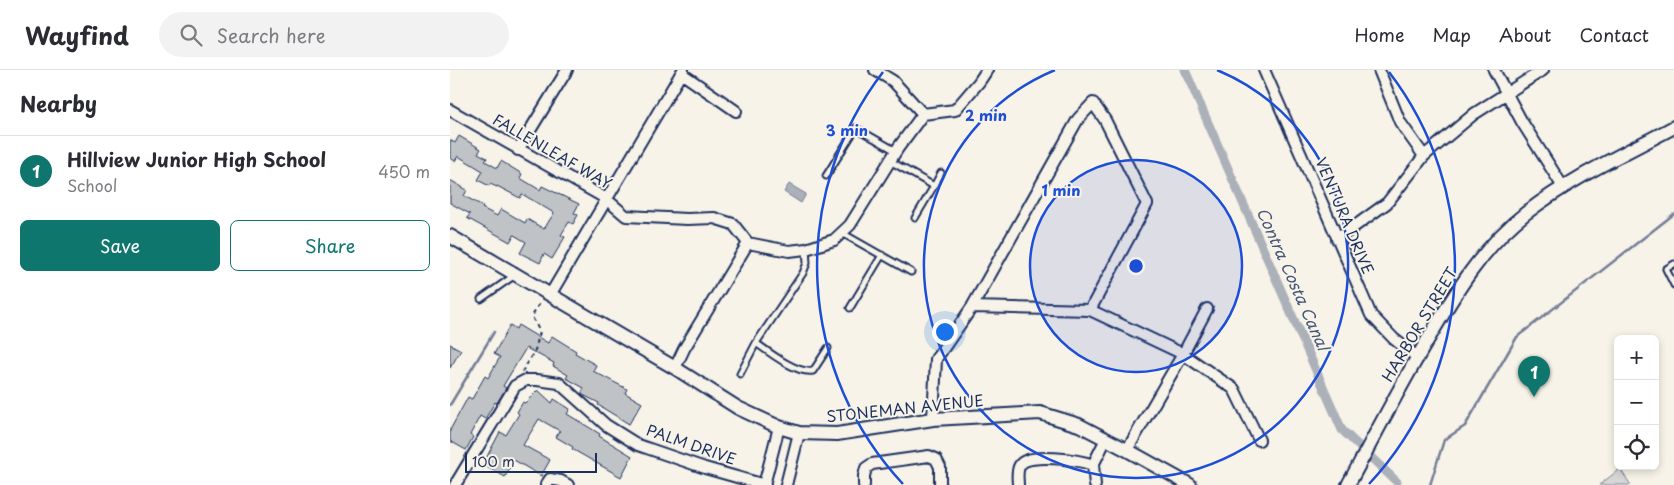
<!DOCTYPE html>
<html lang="en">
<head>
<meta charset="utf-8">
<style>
  body { margin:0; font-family:"Playpen Sans",sans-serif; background:#f2f2f3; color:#2b2b33 }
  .controls { position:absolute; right:15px; bottom:15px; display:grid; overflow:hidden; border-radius:8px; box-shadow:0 2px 8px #0003 }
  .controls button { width:45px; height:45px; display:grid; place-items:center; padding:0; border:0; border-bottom:1px solid #e1e1e2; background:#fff; color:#2b2b33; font:25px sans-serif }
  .scale { position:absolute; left:15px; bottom:12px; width:132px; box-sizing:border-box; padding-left:5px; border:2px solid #1b2f5e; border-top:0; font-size:14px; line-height:18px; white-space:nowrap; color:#1b2f5e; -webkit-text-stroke:4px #f7f3e8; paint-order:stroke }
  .you { position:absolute; left:494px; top:261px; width:18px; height:18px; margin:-12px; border:4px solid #fff; border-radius:50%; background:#1a73e8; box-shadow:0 0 0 8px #1a73e833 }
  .badge { display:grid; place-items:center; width:32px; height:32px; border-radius:50%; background:#0f766e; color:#fff; font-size:16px; font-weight:700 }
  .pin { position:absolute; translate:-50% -41px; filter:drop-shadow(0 1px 2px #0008) }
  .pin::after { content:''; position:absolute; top:26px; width:18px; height:15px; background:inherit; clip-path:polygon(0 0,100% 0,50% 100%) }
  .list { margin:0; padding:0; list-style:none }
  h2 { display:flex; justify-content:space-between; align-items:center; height:65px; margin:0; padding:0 20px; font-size:21px }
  h2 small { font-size:16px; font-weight:400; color:#7c7c81 }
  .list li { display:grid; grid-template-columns:32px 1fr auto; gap:15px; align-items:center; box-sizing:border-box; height:70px; padding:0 20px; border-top:1px solid #e1e1e2 }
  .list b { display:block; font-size:19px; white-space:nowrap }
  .list p { margin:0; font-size:16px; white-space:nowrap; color:#7c7c81 }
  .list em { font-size:16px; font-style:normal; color:#7c7c81 }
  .actions { display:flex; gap:10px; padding:15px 20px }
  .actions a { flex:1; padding:11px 0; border:1px solid #0f766e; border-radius:8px; text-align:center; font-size:18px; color:#0f766e }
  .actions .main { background:#0f766e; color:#fff }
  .icon { flex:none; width:28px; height:28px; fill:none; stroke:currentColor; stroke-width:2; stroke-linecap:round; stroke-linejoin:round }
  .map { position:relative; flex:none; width:1224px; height:415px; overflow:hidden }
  header { display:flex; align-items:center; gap:30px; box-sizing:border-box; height:70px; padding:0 25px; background:#fff; border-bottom:1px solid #e1e1e2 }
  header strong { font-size:24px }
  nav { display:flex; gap:28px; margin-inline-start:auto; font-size:18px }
  .search { width:350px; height:45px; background:#f2f2f3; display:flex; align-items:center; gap:12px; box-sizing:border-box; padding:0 18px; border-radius:28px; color:#7c7c81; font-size:19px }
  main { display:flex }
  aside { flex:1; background:#fff }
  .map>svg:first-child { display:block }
  .green { fill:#d7d6d4; stroke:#798299 }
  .water { fill:#acb0b9; stroke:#727c95 }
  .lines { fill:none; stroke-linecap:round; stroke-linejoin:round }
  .stream { stroke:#727c95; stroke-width:2.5 }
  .canal { stroke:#acb0b9; stroke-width:9 }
  .building { fill:#c0c3c5; stroke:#1b2f5e }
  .service-casing { stroke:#1b2f5e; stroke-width:9 }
  .minor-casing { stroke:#1b2f5e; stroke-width:14 }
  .tertiary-casing { stroke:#1b2f5e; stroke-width:16 }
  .path { stroke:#1b2f5e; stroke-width:2; stroke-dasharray:4 4; stroke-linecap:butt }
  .service { stroke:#f7f3e8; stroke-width:5 }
  .minor { stroke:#f7f3e8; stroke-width:10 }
  .tertiary { stroke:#f7f3e8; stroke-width:12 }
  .ring { fill:none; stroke:#1d4ed8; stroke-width:2.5 }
  .labels { text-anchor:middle; stroke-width:4; stroke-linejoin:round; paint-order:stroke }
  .street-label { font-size:15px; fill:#1b2f5e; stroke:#f7f3e8 }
  .water-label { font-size:16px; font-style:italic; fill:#465679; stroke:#f7f3e8 }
  .centre { fill:#1d4ed8; stroke:#f7f3e8; stroke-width:2.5 }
  .ring-label { font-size:15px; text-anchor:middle; font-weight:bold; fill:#1d4ed8; stroke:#f7f3e8; stroke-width:4; stroke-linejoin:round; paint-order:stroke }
</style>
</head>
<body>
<header>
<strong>Wayfind</strong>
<div class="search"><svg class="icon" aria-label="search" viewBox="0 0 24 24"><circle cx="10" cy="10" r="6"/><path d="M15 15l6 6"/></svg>Search here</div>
<nav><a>Home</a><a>Map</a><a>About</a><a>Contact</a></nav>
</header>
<main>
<aside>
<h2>Nearby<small></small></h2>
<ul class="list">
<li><span class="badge">1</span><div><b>Hillview Junior High School</b><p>School</p></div><em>450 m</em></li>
</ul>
<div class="actions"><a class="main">Save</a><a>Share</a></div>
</aside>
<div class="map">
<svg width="1224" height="415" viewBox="0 0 1224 415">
  <rect width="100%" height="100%" fill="#f7f3e8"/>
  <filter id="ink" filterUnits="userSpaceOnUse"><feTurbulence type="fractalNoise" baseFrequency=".02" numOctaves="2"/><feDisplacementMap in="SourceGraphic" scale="10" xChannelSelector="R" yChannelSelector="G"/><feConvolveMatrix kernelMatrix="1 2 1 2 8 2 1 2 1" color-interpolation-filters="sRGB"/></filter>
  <g filter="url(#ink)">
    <path class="green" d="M1170,399l11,16h-32z"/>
    <path class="water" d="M339,114l17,10 -5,9 -17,-11z"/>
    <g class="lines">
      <path class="stream" d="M0,335l44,-73
        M980,415l14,-45 21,-14 52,-89 157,-123"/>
      <path class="canal" d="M735,0l157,360 55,52"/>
    </g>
    <path class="building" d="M9,66l22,13 -3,4 9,5 -2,3 12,7 4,-7 21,13 -2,4 20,12 2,-4 37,18 -5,9 4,2 -5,9 -4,-2 -8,13 4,2 -13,22 -8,-5 -4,9 -20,-10 6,-11 -12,-7 -4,7 -43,-24 3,-4 -20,-11v-23l17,10 -3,6 19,10 -1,2 15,8 4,-7 24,14 2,-4 17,10 10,-16 -32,-19 -2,4 -23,-12v1l-7,-3 -1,2 -11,-6 5,-9 -25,-15 -3,5 -5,-3v-18l5,3z
      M60,255l6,4 2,-4 30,18 4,-7 24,15 -1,2 21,12 -3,6 34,18 -2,4 17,10 -13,21 -31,-19 1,-2 -18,-9 3,-6 -18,-10 2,-3 -15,-9 1,-3 -28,-15 -23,38 3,2 -9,15 -2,-1 -10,17 -5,-3 -10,19 3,2 -7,13 -16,-9v-11l18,-33 4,2 13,-23 3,2 12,-21 -6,-3z
      M0,274l11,6 -11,18z
      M88,320l14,13 2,-4 16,10 -3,5 33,20 -1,2 33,20 -11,21 -49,-28 1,-2 -17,-10 4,-6 -21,-12 -16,26 27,15 -9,16 -27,-16 -9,17 -22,-13 17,-32 6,3 13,-21 -2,-2 6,-10 2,1z"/>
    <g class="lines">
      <defs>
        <path id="service" d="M440,91l44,25 -19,32
          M376,106l30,-48 40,23
          M484,116l7,-13
          M392,163l69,39
          M1224,194l-8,5 8,16
          M31,229l34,-24
          M400,238l32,-53
          M306,273c14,10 41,31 57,28l15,-23
          M290,304l16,-31 47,-70 4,-10 -1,-14"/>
        <path id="minor" d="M425,0l18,11 30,33
          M814,0l107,245 23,24 23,18
          M929,0l21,52 24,34
          M1044,0l28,52 41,65
          M231,3l55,38
          M0,40l155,88 21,18 61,3 27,-1 19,6 15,19
          M68,80l49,-80
          M887,169l50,-36 37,-47 50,-42 69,-44
          M298,173l41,8 17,-2 28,-9 16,-15 48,-77 25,-34 32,-4 24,-28 8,-12
          M100,225l133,-225
          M522,237l118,3 93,44 51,35 25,51
          M225,298l9,-19 64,-106
          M483,349l3,-60 36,-52 106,-188 15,-16 12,17 42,84 -57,106
          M677,380l56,-96 24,-45
          M5,415l60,-99 11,-6h11l22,3 47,42 32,20 67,23 60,17
          M96,415l4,-6 11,2 7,4
          M314,415l15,-58
          M336,415l13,-52
          M414,415v-9l2,-8 6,-4 57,-8 7,3 4,8v18
          M568,415c0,-6 -2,-14 2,-20 8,-13 60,-5 73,0
          M645,415l-2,-20 13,-26"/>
        <path id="tertiary" d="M0,166l225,132 63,40 41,19 20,6 38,1 96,-15 107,-6 39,12 48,25 63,35
          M898,415c26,-48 51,-97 79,-144 27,-46 55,-94 99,-128 45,-35 98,-59 148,-86"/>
      </defs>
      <use href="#service" class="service-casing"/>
      <use href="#minor" class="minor-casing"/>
      <use href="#tertiary" class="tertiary-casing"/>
      <path class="path" d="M72,302l13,-22 5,-18 -8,-15 4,-9 6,-6"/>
      <use href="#service" class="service"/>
      <use href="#minor" class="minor"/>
      <use href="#tertiary" class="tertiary"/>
    </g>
  </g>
  <circle cx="686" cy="196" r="106" fill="#1d4ed8" fill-opacity=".12"/>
  <g class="ring">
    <circle cx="686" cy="196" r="106"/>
    <path d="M767 0A212 212 0 1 1 605 0"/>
    <path d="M453 414A319 319 0 0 1 433 2M939 2A319 319 0 0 1 919 414"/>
  </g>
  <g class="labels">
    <g class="street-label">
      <text transform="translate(102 82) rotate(30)" y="5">FALLENLEAF WAY</text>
      <text transform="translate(894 146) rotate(67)" y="5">VENTURA DRIVE</text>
      <text transform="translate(970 255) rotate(-59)" y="5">HARBOR STREET</text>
      <text transform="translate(455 339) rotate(-6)" y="5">STONEMAN AVENUE</text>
      <text transform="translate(241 375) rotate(19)" y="5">PALM DRIVE</text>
    </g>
    <g class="water-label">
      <text transform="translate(843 209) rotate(66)" y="6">Contra Costa Canal</text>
    </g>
  </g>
  <circle cx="686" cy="196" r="8" class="centre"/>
  <g class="ring-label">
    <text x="536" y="51">2 min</text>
    <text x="397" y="66">3 min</text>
    <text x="611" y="126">1 min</text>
  </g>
</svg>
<div class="controls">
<button>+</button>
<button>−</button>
<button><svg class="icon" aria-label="locate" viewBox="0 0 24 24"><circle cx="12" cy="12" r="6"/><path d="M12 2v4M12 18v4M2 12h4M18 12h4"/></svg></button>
</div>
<div class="scale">100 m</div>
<div class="you"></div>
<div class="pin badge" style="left:1084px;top:327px">1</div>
</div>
</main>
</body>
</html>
